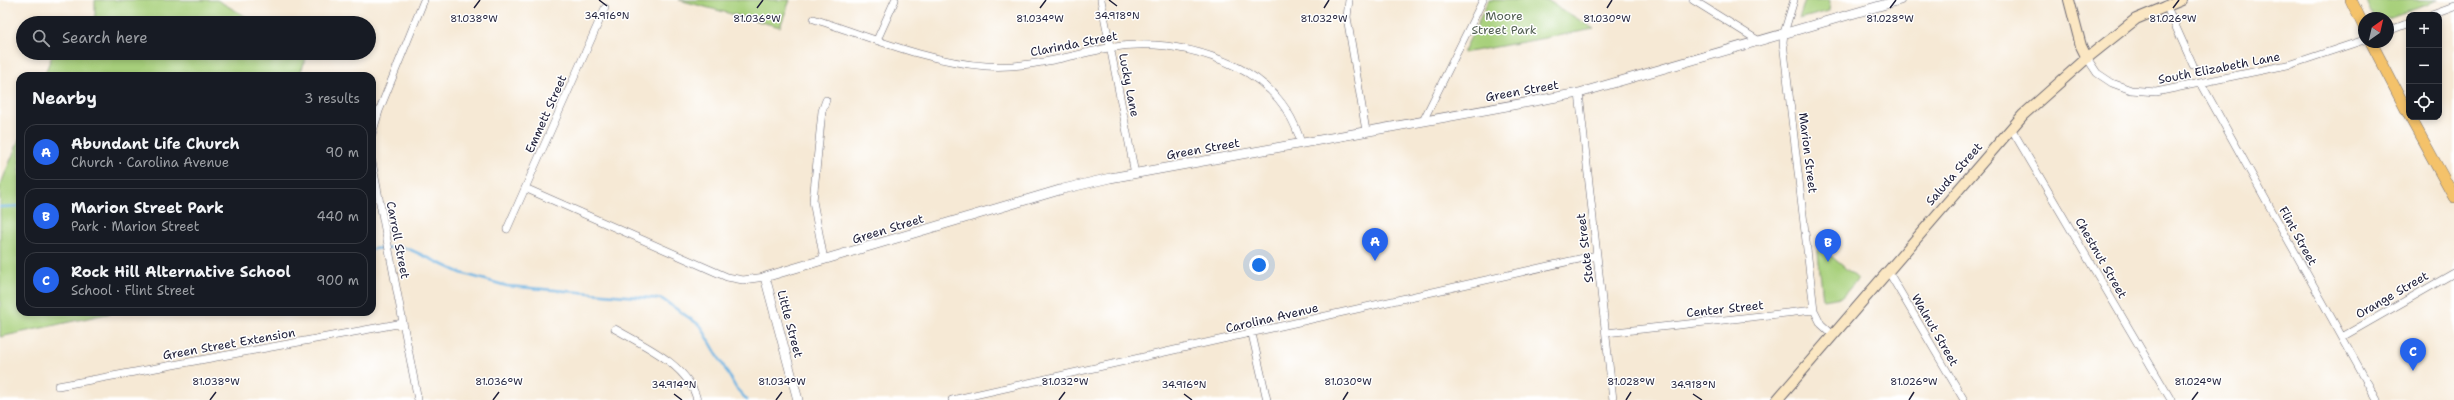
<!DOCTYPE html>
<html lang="en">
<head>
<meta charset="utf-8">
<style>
  body { margin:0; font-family:"Shantell Sans",sans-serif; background:#242831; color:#f1f3f6 }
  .controls { position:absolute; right:12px; top:12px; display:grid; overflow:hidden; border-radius:8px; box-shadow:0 2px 6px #0003 }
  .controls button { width:36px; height:36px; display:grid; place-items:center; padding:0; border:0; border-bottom:1px solid #363941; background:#171b24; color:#f1f3f6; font:20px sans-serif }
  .compass { position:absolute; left:2358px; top:12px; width:36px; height:36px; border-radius:50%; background:#171b24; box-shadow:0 2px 6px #0003; rotate:34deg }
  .you { position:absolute; left:1259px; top:265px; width:14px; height:14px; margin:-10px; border:3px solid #fff; border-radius:50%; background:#1a73e8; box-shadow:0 0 0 6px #1a73e833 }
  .badge { display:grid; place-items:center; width:26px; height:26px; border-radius:50%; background:#2563eb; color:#fff; font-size:13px; font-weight:700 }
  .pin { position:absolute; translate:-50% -33px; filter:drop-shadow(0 1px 2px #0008) }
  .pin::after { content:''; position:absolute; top:21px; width:14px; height:12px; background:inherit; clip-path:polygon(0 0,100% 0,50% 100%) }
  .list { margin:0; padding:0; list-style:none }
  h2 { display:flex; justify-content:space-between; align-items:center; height:52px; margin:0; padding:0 16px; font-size:17px }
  h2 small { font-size:13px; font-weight:400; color:#9ea1a6 }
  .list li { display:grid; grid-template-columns:26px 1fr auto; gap:12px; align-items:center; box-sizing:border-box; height:56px; margin:0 8px 8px; padding:0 8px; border:1px solid #363941; border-radius:12px }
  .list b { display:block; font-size:15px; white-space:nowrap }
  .list p { margin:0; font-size:13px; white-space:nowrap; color:#9ea1a6 }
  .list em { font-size:13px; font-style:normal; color:#9ea1a6 }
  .icon { flex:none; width:22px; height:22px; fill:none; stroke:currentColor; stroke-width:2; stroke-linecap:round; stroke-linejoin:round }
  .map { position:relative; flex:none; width:2454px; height:400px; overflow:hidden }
  .search { position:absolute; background:#171b24; box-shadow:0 2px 6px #0003; left:16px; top:16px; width:360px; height:44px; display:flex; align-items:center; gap:10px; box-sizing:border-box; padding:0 14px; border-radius:22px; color:#9ea1a6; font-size:15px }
  .panel { position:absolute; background:#171b24; box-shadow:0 2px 6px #0003; left:16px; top:72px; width:360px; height:244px; border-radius:12px }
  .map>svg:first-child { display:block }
  .green { fill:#a8d07b; stroke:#65795b }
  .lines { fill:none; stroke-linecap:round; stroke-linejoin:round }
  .stream { stroke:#6cb3e3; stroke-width:2.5 }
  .minor-casing { stroke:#6c6871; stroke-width:8 }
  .tertiary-casing { stroke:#6c6871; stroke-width:10 }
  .secondary-casing { stroke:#6c6871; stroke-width:12 }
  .primary-casing { stroke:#6c6871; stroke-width:12 }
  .minor { stroke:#fff; stroke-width:7 }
  .tertiary { stroke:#fff; stroke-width:9 }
  .secondary { stroke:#fbe7c3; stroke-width:10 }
  .primary { stroke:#f4c26a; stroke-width:11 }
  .ticks { fill:none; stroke:#22223b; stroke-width:1.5 }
  .labels { text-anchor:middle; stroke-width:3; stroke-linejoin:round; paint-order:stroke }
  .park-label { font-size:12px; fill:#515f51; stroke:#fff }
  .street-label { font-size:12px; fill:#22223b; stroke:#fff }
  .ticks-label { font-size:10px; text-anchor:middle; fill:#22223b; stroke:#fff; stroke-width:3; stroke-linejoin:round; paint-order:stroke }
</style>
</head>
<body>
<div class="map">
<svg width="2454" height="400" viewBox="0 0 2454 400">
  <rect width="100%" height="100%" fill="#fff"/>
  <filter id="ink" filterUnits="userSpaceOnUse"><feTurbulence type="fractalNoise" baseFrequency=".025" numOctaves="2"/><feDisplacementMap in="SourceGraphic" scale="8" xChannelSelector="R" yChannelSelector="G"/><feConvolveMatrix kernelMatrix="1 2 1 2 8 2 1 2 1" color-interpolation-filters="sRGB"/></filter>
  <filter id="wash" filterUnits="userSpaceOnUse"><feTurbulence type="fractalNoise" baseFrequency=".012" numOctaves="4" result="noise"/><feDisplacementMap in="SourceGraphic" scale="16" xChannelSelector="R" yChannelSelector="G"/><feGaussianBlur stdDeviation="0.9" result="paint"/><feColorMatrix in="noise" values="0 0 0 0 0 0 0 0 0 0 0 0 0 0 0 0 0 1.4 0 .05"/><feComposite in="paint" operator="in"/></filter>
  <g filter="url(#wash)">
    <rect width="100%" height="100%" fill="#f6e9d5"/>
    <path class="green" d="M95,0h122l40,23h-162z
      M679,0h111l-10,27z
      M1489,0h58l47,29 -131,24z
      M1805,0h25l-1,11 -30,8z
      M2366,0h72l-50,18h-15z
      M53,53h255l-9,23h-255z
      M20,137v175h95l-115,25v-151z
      M1817,244l41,35 -16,18 -19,3z"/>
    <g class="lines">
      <path class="stream" d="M0,207l20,-1
        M372,249l28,-2 9,2 52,24 46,13 155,13 39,27 35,62 11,12"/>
    </g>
  </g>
  <g filter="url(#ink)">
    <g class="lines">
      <defs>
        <path id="minor" d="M1101,0l34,174
          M1349,0l-2,17 19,114
          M1693,0l66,41
          M1794,0l-10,33 -1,9 31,268
          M2166,5l27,60
          M2432,15l22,-8
          M814,19c56,18 113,43 172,47 41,3 82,-10 122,-18 45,-8 86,-1 127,18 33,16 56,41 66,77
          M2388,31l21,-8
          M877,40l18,-40
          M2087,58l10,15 15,10 19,7 25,2 136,-28 72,-24
          M2201,83l176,317
          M1579,93l34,307
          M1423,121l60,-121
          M2011,128l160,272
          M372,134l7,-23 45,-111
          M372,162l46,238
          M525,188l202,89 16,3 22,-3
          M507,229l98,-221
          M824,260l-11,-59 9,-90 4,-11
          M1888,271l76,129
          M615,329c28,16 74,36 82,71
          M1606,333l208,-23 7,14 12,11
          M1252,334l15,66
          M2342,337l112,-64
          M58,386l345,-63
          M952,400l645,-145"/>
        <path id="tertiary" d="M798,400l-33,-123 298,-88 47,-11 469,-85 321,-93"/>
        <path id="secondary" d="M2069,0l12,46 6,12
          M1777,400l246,-285 64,-57 49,-39 46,-19"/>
        <path id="primary" d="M2351,0l13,27
          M2371,42l38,73
          M2410,117l44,80"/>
      </defs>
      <use href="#minor" class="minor-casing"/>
      <use href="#tertiary" class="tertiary-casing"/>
      <use href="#secondary" class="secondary-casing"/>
      <use href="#primary" class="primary-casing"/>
      <use href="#minor" class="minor"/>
      <use href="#tertiary" class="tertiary"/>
      <use href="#secondary" class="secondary"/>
      <use href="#primary" class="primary"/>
    </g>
  </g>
  <path class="ticks" d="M599,0l8,6M1109,0l8,6M474,8l6,-8M757,8l6,-8M1040,8l6,-8M1324,8l5,-8M1607,8l5,-8M1890,8l6,-8M2173,8l6,-8M674,394l8,6M1184,394l8,6M1693,394l9,6M210,400l6,-8M493,400l6,-8M776,400l6,-8M1059,400l6,-8M1343,400l5,-8M1626,400l5,-8M1909,400l5,-8M2192,400l6,-8"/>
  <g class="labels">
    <g class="park-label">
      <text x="1504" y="20">Moore<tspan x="1504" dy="14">Street Park</tspan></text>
    </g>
    <g class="street-label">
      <text transform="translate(1074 44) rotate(-11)" y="4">Clarinda Street</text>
      <text transform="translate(2219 68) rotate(-11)" y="4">South Elizabeth Lane</text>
      <text transform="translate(1129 85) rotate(79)" y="4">Lucky Lane</text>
      <text transform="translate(1522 91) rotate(-10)" y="4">Green Street</text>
      <text transform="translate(546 114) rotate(-66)" y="4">Emmett Street</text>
      <text transform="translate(1203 149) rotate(-10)" y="4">Green Street</text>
      <text transform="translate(1808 153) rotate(83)" y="4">Marion Street</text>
      <text transform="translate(1954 174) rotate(-49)" y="4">Saluda Street</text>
      <text transform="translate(888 229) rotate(-17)" y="4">Green Street</text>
      <text transform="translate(2298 236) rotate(61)" y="4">Flint Street</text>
      <text transform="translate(398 240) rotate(79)" y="4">Carroll Street</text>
      <text transform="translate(1585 248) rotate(-97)" y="4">State Street</text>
      <text transform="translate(2101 258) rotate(60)" y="4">Chestnut Street</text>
      <text transform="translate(2392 295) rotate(-30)" y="4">Orange Street</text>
      <text transform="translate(1725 309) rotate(-6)" y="4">Center Street</text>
      <text transform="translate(1272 318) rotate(-13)" y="4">Carolina Avenue</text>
      <text transform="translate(790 324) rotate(75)" y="4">Little Street</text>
      <text transform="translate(1935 330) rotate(60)" y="4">Walnut Street</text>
      <text transform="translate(229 344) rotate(-10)" y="4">Green Street Extension</text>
    </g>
  </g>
  <g class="ticks-label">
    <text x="607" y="19">34.916°N</text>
    <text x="1117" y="19">34.918°N</text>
    <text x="474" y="22">81.038°W</text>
    <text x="757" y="22">81.036°W</text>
    <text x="1890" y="22">81.028°W</text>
    <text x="1040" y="22">81.034°W</text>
    <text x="1324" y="22">81.032°W</text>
    <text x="1607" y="22">81.030°W</text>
    <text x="2173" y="22">81.026°W</text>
    <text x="216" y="385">81.038°W</text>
    <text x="499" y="385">81.036°W</text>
    <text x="782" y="385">81.034°W</text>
    <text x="1065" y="385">81.032°W</text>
    <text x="1348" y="385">81.030°W</text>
    <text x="1631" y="385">81.028°W</text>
    <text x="1914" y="385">81.026°W</text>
    <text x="2198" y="385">81.024°W</text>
    <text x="674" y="388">34.914°N</text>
    <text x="1184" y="388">34.916°N</text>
    <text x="1693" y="388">34.918°N</text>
  </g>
</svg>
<div class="controls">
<button>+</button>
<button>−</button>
<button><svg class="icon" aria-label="locate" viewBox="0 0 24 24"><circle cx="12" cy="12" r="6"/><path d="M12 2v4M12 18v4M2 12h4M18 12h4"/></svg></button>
</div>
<svg class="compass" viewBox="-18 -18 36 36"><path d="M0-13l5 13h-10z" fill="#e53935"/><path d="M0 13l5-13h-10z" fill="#9ea1a6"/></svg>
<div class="you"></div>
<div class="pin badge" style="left:1375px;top:261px">A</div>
<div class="pin badge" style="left:1828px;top:262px">B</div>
<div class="pin badge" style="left:2413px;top:371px">C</div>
<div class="search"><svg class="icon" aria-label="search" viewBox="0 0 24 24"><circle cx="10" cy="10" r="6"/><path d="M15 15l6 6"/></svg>Search here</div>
<section class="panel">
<h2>Nearby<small>3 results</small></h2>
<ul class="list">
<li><span class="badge">A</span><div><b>Abundant Life Church</b><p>Church · Carolina Avenue</p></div><em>90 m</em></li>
<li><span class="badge">B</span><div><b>Marion Street Park</b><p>Park · Marion Street</p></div><em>440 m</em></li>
<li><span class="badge">C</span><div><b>Rock Hill Alternative School</b><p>School · Flint Street</p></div><em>900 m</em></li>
</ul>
</section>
</div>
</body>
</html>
